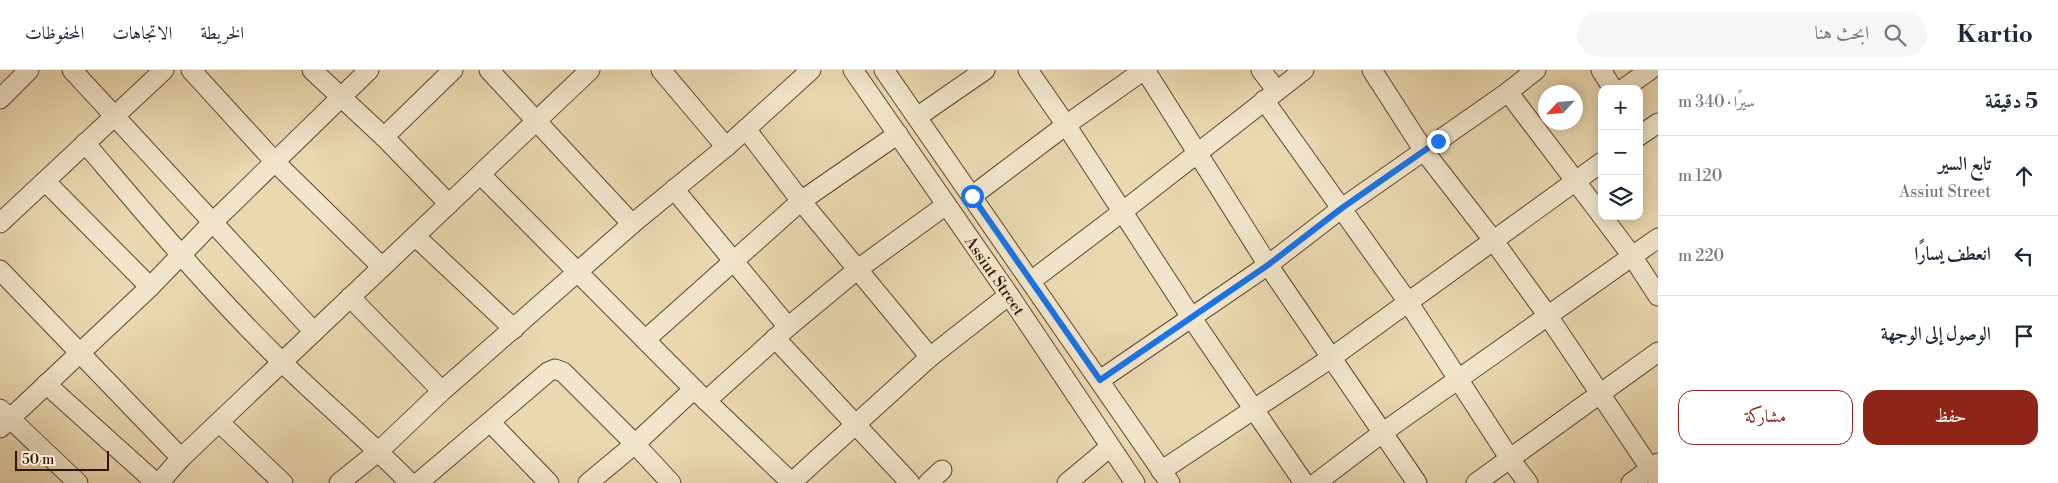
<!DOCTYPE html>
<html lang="ar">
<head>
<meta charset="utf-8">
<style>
  body { margin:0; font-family:"Libre Bodoni",Amiri,serif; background:#f6f6f7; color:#1f2937; direction:rtl }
  .controls { position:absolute; right:15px; top:15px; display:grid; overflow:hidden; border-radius:10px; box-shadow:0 2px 12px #0003 }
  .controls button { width:45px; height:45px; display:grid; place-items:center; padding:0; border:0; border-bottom:1px solid #e0e1e3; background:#fff; color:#1f2937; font:25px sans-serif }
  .compass { position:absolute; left:1538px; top:15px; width:45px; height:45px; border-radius:50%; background:#fff; box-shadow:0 2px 12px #0003; rotate:244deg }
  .scale { position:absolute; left:15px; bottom:12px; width:94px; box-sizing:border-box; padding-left:5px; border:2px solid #311305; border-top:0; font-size:14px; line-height:18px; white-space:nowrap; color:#311305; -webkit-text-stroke:4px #f1e6cc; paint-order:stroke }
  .stop { position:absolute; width:15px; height:15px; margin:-11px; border:4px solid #1a73e8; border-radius:50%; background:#fff }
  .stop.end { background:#1a73e8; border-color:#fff; box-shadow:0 1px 5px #0008 }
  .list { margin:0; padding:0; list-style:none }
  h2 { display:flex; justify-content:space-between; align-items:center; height:65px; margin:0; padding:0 20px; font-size:21px }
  h2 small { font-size:16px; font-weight:400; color:#747a83 }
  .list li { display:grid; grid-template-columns:32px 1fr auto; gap:15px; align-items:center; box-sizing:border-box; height:80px; padding:0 20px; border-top:1px solid #e0e1e3 }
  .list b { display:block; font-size:19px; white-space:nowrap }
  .list p { margin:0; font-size:16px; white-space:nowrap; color:#747a83 }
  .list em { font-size:16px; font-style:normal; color:#747a83 }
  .actions { display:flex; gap:10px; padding:15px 20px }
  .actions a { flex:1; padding:11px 0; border:1px solid #8f2418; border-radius:15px; text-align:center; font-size:18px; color:#8f2418 }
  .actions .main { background:#8f2418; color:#fff }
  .icon { flex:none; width:28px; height:28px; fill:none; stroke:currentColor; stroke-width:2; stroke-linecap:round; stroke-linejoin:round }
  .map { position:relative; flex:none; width:1658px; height:413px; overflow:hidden; direction:ltr }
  header { display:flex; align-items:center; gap:30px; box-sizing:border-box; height:70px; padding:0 25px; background:#fff; border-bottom:1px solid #e0e1e3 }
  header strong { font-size:24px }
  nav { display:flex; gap:28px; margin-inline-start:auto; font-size:18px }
  .search { width:350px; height:45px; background:#f6f6f7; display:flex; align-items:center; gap:12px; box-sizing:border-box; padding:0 18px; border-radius:28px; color:#747a83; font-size:19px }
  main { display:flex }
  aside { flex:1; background:#fff }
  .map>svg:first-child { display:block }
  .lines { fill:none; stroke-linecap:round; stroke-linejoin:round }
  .minor-casing { stroke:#5f4430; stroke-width:21 }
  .minor { stroke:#f1e6cc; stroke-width:19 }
  .route { stroke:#1a73e8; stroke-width:6 }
  .labels { text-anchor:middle; stroke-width:4.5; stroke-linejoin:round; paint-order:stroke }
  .street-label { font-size:16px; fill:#311305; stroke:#f1e6cc }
</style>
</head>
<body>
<header>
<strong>Kartio</strong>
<div class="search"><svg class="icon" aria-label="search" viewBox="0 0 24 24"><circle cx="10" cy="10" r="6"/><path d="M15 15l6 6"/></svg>ابحث هنا</div>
<nav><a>الخريطة</a><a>الاتجاهات</a><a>المحفوظات</a></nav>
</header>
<main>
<aside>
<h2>5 دقيقة<small>سيرًا · 340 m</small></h2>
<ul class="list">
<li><svg class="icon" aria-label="ahead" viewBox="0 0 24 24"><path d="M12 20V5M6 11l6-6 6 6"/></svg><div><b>تابع السير</b><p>Assiut Street</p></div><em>120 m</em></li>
<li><svg class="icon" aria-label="left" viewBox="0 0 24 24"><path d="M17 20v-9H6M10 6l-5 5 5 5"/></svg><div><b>انعطف يسارًا</b></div><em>220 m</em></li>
<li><svg class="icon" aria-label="arrive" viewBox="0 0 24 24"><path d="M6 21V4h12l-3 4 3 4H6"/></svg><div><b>الوصول إلى الوجهة</b></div></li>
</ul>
<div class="actions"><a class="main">حفظ</a><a>مشاركة</a></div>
</aside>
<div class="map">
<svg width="1658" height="413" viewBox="0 0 1658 413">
  <rect width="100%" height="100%" fill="#ead8b0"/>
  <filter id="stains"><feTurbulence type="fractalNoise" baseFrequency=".004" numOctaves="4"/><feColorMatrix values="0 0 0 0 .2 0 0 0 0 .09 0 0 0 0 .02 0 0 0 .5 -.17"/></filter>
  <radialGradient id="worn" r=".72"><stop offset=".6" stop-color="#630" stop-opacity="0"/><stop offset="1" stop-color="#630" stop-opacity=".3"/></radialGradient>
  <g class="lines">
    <defs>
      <g id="minor">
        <path d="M72,0l242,262"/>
        <path d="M191,0l85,93 106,104"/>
        <path d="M312,0l72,67 65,67"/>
        <path d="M489,0l143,154"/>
        <path d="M661,0l65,77"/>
        <path id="s1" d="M853,0l156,225 126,188"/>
        <path d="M884,0l286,413"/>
        <path d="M1028,0l38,55 125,192 113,166"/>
        <path d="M1145,0l123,195 149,218"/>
        <path d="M1261,0l15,20"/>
        <path d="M1372,0l52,81 69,89 55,76 110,164"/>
        <path d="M1536,0l-28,22 94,124"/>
        <path d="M1601,0l12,19"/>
        <path d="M1623,19l27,-19"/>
        <path d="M0,29l29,-29"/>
        <path d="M1264,30l144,202 102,157 18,24"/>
        <path d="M917,47l68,-47"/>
        <path d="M746,59l55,72 129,156"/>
        <path d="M1639,66l19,-13"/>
        <path d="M384,67l69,-67"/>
        <path d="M85,73c64,75 127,151 198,220 42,41 86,78 127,120"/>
        <path d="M481,105l213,214 98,94"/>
        <path d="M45,111l105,106"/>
        <path d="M674,119l114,138"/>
        <path d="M972,126l94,-71 78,-55"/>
        <path d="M1602,146l30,40 26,40"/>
        <path d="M0,153l164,-153"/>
        <path d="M415,166l99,93"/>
        <path d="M0,200l181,188"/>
        <path d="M1031,211l91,-69 182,-142"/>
        <path d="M350,227l92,94"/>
        <path d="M775,268l135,145"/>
        <path d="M645,270l156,-139 97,-67"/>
        <path d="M1100,310l168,-115 74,-57 166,-116"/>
        <path d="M46,314l110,99"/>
        <path d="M706,331l82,-74 70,-58 88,-64"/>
        <path d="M0,339l78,74"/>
        <path d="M490,352l59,61"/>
        <path d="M220,353l63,60"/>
        <path d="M0,358l150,-141 62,-64 157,-153"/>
        <path d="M1161,401l170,-113 271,-196"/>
        <path d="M159,413l22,-25 409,-388"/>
        <path d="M339,413l40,-32 63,-60 190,-167 94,-77 85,-77"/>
        <path d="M418,413l130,-111 7,-3 8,3 72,72 36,39"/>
        <path d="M588,413l47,-39 59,-55"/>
        <path d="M791,413l139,-126 79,-62"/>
        <path d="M928,413l14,-13"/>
        <path d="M1067,413l43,-36"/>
        <path d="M1316,413l66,-50 276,-195"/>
        <path d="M1476,413l182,-131"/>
        <path d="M1631,413l27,-20"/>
      </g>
    </defs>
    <use href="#minor" class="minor-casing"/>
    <use href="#minor" class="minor"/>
  </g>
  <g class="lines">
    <path class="route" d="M972,126l128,184 168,-115 74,-57 96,-67"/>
  </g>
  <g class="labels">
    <g class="street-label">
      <text dy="6" stroke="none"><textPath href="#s1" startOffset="250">Assiut Street</textPath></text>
    </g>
  </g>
  <rect width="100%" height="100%" filter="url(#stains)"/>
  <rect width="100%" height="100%" fill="url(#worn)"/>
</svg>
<div class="controls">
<button>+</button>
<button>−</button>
<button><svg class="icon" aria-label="layers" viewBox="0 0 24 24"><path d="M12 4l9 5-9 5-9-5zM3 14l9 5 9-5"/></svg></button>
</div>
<svg class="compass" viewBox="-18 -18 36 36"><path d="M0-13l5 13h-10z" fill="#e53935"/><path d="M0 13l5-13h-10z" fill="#747a83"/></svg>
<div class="scale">50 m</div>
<div class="stop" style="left:972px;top:126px"></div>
<div class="stop end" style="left:1438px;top:71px"></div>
</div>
</main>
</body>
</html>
